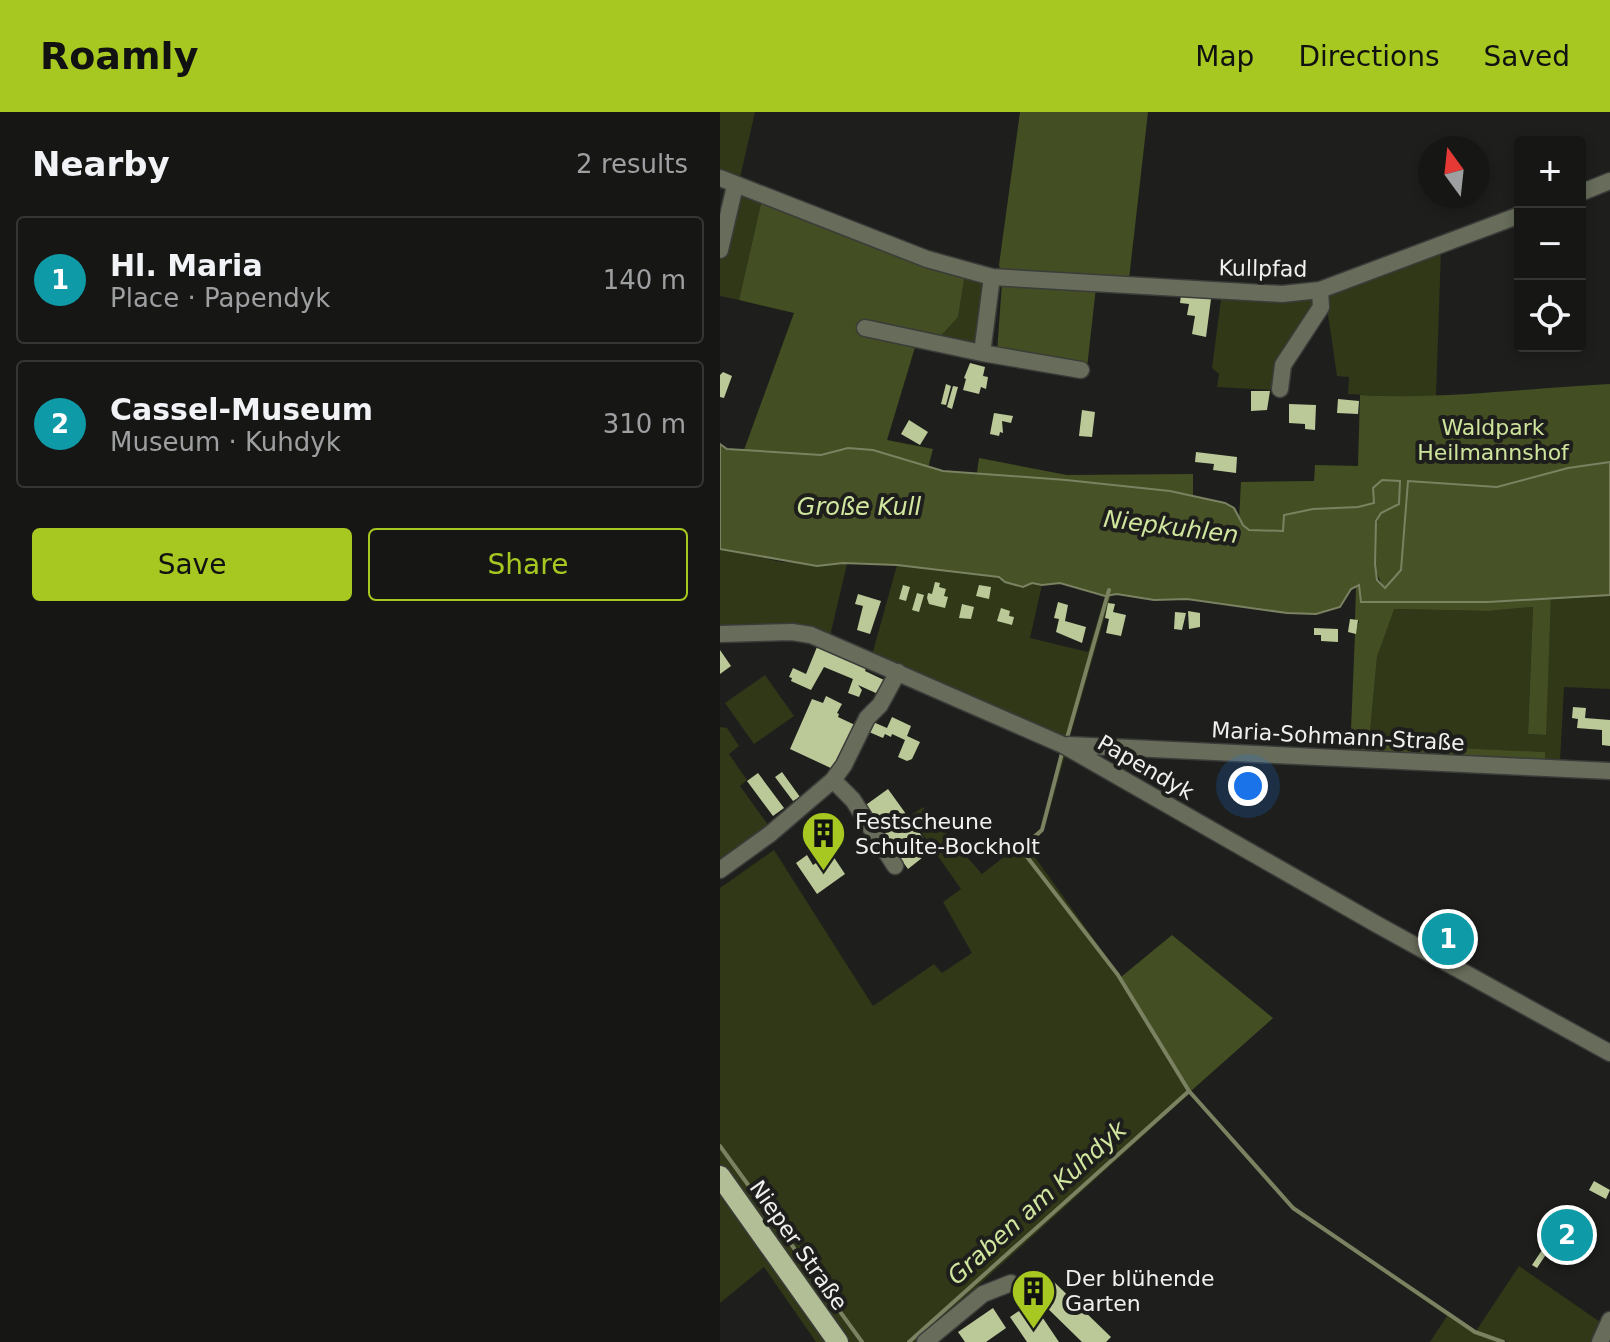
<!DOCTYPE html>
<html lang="en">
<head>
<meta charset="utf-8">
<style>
  body { margin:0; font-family:"DejaVu Sans",sans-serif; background:#1f201e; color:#f1f3f6 }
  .controls { position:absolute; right:24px; top:24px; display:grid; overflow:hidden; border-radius:8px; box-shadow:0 4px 12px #0003 }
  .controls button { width:72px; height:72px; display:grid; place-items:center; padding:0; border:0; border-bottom:2px solid #353634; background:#161715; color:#f1f3f6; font:40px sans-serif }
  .compass { position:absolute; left:698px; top:24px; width:72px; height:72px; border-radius:50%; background:#161715; box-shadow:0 4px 12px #0003; rotate:345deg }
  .you { position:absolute; left:528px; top:674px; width:28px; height:28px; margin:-20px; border:6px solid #fff; border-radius:50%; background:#1a73e8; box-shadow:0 0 0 12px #1a73e833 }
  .badge { display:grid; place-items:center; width:52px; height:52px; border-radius:50%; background:#a6c821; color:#fff; font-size:26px; font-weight:700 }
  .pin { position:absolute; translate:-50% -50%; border:4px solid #fff; box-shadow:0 2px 8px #0006 }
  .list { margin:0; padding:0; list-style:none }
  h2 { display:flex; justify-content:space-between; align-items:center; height:104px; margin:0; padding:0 32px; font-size:34px }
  h2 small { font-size:26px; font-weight:400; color:#9e9fa0 }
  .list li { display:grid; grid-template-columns:52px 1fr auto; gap:24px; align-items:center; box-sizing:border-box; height:128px; margin:0 16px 16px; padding:0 16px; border:2px solid #353634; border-radius:8px }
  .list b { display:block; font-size:30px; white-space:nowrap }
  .list p { margin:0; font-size:26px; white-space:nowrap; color:#9e9fa0 }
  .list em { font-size:26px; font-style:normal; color:#9e9fa0 }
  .actions { display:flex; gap:16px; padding:24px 32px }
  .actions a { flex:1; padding:18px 0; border:2px solid #a6c821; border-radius:8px; text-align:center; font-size:28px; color:#a6c821 }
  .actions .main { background:#a6c821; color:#111 }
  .icon { flex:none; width:44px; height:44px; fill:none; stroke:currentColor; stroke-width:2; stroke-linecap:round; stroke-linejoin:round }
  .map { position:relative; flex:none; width:890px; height:1230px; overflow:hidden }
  header { display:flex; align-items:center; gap:48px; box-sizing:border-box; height:112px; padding:0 40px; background:#a6c821; color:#111 }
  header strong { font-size:38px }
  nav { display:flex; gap:44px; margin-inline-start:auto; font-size:28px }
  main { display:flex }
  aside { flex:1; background:#161715 }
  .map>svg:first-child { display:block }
  .green { fill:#303818 }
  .forest { fill:#434e22 }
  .water { fill:#475226; stroke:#7a8262; stroke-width:2 }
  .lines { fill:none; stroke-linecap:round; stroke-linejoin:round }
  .stream { stroke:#7a8262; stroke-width:4 }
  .building { fill:#bbc999 }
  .minor-casing { stroke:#3b3c3a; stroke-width:19 }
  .major-casing { stroke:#3b3c3a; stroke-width:23 }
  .minor { stroke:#676d5a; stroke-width:16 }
  .major { stroke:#b2be95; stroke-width:20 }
  .labels { text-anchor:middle; stroke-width:8; stroke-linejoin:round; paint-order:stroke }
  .street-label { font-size:22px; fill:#f0f1ef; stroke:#1e1f1c }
  .park-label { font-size:22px; fill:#cee39b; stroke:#1e1f1c }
  .poi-label { font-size:22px; fill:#f0f1ef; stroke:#1e1f1c; text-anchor:start }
  .water-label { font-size:24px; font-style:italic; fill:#d1e69e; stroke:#1e1f1c }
</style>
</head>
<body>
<header>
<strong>Roamly</strong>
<nav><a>Map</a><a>Directions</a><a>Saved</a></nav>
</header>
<main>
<aside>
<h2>Nearby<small>2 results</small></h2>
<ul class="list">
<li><span class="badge" style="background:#0f9aa8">1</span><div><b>Hl. Maria</b><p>Place · Papendyk</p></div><em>140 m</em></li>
<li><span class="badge" style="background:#0f9aa8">2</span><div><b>Cassel-Museum</b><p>Museum · Kuhdyk</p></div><em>310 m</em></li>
</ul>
<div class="actions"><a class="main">Save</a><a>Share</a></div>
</aside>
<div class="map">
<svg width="890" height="1230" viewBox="0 0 890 1230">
  <rect width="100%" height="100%" fill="#1e1f1c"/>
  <path class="green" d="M0,0h35l-16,70 -19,-9z
    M23,83l19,4 -23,101 -19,-4v-39l17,-58z
    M721,137l-5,147 -37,1 -51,-3 1,-17 -12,-1 -12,-82z
    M245,162l19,7 -6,57c-10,12 -26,4 -40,1l20,-23z
    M505,182l82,2v4l9,-3v9l-42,65 -3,19 -54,-3 2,-13 -7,-6 9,-69z
    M0,436l61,14 66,2 -17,72 -110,-7z
    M177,453l102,12 6,5 37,3 -12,53 58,14 17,-56 6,-1 -42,145 -197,-85z
    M890,483v94l-46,-2 -4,75 -15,-1v-9l-176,-7 8,-88 16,-48 95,2 45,-4 -5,127 17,1 6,-138z
    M45,563l29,41 -40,28 -29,-41z
    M0,615l7,1 12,18 -10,8 18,26 -7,6 31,43 -51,36z
    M342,638l4,2 -22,77 -15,20 92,128 70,115 104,115 177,122 4,2 43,-65 81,56 -8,20h-84l-32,-11 -1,3 23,8h-68l17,-26 -155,-107 -103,-115 -273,248h-72l-124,-174v-280l54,-38 99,156 61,-42 8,9 30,-20 -29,-51 18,-13 -51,-73 13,-9 59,67 58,-45z
    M0,1076l109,154h-13l-52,-75 -44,36z"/>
  <path class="forest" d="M300,0h128l-19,167 -128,-6 -2,-8z
    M42,87l203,75 -7,43 -20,22 -75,-19 -3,9 56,15 -29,96 46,9 -5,19 -55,-18 -25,-2 -27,7 -77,-5 50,-137 -55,-13z
    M282,171l94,4 -9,81 -90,-16z
    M890,272v78l-42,6 -71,19 -89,-6 -7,89 -16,18c-15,-16 -14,-57 -4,-75l-7,-10 -16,4 -45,2 -29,6 -1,16 -34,-1 -10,-11 2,-37 73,-1 1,-16 43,1 2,-71c83,5 167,-7 250,-11z
    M259,346l88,17 126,-1v22l-23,-5 -193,-18z
    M640,473l2,17h126l63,-5 -5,138 -18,-1 5,-127 -45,4 -94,-2 -17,48 -8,87 176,8v9l-195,-8 5,-119 4,-13 -4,-1 1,-33z
    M452,823l101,83 -82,73 -70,-114z"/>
  <path class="water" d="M0,332l7,5 94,6 27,-7 25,2 70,21 123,9 104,11 55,12 9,5 9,17 6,5 34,1 1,-16 29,-6 45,-2 16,-4 -1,-15 9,-8 18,1 -1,23 -18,9 -5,8 -1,43 2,16 8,8 16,-18 7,-89 89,6 71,-19 42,-6v133l-122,7h-127l-2,-17 -8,4 -11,18 -24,7 -29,-1 -100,-14 -33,1 -37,-6 -12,2 -45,-13 -18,2 -10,-2 -9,4 -18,-5 -6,-5 -102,-12 -54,-2 -26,3 -97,-17z"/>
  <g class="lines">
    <path class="stream" d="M347,626l42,-148
      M342,641l-20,77 -21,19 97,126 71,116 104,117 182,124 28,10
      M0,1034l142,196
      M189,1230l280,-251"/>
  </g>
  <path class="building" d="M461,183l30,4 -5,38 -14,-3 3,-18 -8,-1 2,-11 -9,-1z
    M250,251l15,4 -2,9 5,1 -2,12 -5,-2 -2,7 -16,-4 3,-11 -2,-1z
    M3,260l9,4 -8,22 -4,-1v-22z
    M226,272l5,2 -5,19 -5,-1z
    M233,274l5,1 -6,22 -5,-2z
    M531,279h19l-3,19 -16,1z
    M618,287l21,2 -1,13 -21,-1z
    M569,292l27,1 -1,25 -10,-1v-5l-16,-1z
    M362,298l13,2 -3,25 -13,-1z
    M274,301l19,3 -2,7 -9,-2 1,12 -3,-1 -1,4 -9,-2z
    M189,308l19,12 -8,13 -19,-11z
    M476,340l41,5 -1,16 -23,-3 1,-6 -19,-2z
    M215,470l5,1 -1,4 7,2 -2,7 4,1 -3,11 -16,-4 -2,-6 1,-5 4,1z
    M183,473l7,2 -4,14 -7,-2z
    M259,473l12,2 -2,12 -13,-3z
    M197,481l7,2 -5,17 -7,-2z
    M138,482l23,7 -11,33 -13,-4 6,-24 -8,-2z
    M338,490l10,3 -3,16 21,6 -4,16 -26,-11 3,-13 -5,-1z
    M388,491l7,1 -2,8 13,3 -5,21 -15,-3 3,-14 -4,-1z
    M242,492l12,3 -3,12 -12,-1z
    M281,496l9,3 -1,5 5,1 -2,8 -15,-4z
    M468,499l12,2v14l-11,2z
    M455,500l11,1 -4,17 -8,-1z
    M630,507l8,1 -2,14 -8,-2z
    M594,516l24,1v13l-17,-1v-6h-7z
    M97,535l49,21 -1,3 19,9 -6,14 -20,-9 4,5 -3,7 -11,-4 5,-14 -29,-12 -13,23 -20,-9 1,-3 -3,-1 4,-9 13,6z
    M0,538l11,16 -11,8z
    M106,584l16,8 -5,9 2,1 -1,3 17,8 -20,45 -45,-21 22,-50 11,4z
    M853,595l13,1 -1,10 25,2v26l-8,-1v-15l-25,-2 1,-9 -6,-1z
    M172,605l19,9 -4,10 13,6 -8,17 -5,2 -9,-4 7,-17 -13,-6 -1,3 -6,-3 -2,4 -14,-6 4,-10 14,6z
    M62,660l18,25 -7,4 -18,-24z
    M38,661l26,35 -11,8 -26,-35z
    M168,677l44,61 -24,19 -45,-62z
    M109,724l5,8 -15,9 -4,-6z
    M111,741l14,21 -28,20 -21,-31 11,-8 6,10z
    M874,1069l16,9 -4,9 -17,-9z
    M845,1103l15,10 -12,17 -5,-3 -5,11 -6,-4 7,-9 -6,-4z
    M824,1135l5,3 -12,18 -5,-3z
    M334,1170l57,55 -5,5h-24l-44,-43z
    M312,1190l27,40h-32l-17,-25z
    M273,1196l13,20 -20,14h-21l-7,-10z"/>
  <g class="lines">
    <defs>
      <path id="minor" d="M0,66l207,81 65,18 290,17 38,-4 200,-75
        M860,81l30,-12
        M0,138l15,-64
        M145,216l117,25 99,17
        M262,241l10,-76
        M560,277l3,-24 38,-58 -1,-17
        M0,522l72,-2 19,3 252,110 315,180 232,128
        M349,633l541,26
        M113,668l20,20 42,66
        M0,758l50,-36 63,-54 11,-15 23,-47 13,-13 18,-33
        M205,1230l58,-48 28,-11
        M880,1230l10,-22"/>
      <path id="major" d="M0,1064l118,166"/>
    </defs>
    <use href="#minor" class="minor-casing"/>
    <use href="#major" class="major-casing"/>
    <use href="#minor" class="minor"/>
    <use href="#major" class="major"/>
  </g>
  <defs>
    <symbol id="building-pin" viewBox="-11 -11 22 30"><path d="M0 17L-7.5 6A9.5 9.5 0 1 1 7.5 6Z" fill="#a6c821" stroke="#1e1f1c"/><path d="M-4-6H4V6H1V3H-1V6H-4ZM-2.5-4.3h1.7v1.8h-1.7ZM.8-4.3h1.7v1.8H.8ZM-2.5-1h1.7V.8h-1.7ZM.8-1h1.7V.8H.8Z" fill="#111"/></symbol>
  </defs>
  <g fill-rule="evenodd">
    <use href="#building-pin" x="78" y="696" width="51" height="69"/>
    <use href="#building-pin" x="288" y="1154" width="51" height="69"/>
  </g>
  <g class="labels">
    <g class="street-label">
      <text transform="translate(543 156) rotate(1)" y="8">Kullpfad</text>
      <text transform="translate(618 624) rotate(3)" y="8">Maria-Sohmann-Straße</text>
      <text transform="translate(426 655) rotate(30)" y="8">Papendyk</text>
      <text transform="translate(79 1133) rotate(55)" y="8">Nieper Straße</text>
    </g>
    <g class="park-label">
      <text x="773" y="323">Waldpark<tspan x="773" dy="25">Heilmannshof</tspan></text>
    </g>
    <g class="poi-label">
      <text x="135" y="717">Festscheune<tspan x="135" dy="25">Schulte-Bockholt</tspan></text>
      <text x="345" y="1174">Der blühende<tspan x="345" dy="25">Garten</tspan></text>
    </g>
    <g class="water-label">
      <text x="139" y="403">Große Kull</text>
      <text transform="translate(451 415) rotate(7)" y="8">Niepkuhlen</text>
      <text transform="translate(317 1091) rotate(-42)" y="8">Graben am Kuhdyk</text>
    </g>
  </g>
</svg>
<div class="controls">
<button>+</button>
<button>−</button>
<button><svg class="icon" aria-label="locate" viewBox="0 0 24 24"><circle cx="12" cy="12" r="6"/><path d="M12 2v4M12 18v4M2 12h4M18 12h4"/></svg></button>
</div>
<svg class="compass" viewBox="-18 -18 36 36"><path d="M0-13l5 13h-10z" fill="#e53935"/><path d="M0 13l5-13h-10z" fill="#9e9fa0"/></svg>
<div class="you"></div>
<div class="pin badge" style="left:728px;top:827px;background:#0f9aa8">1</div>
<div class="pin badge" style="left:847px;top:1123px;background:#0f9aa8">2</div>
</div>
</main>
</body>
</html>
